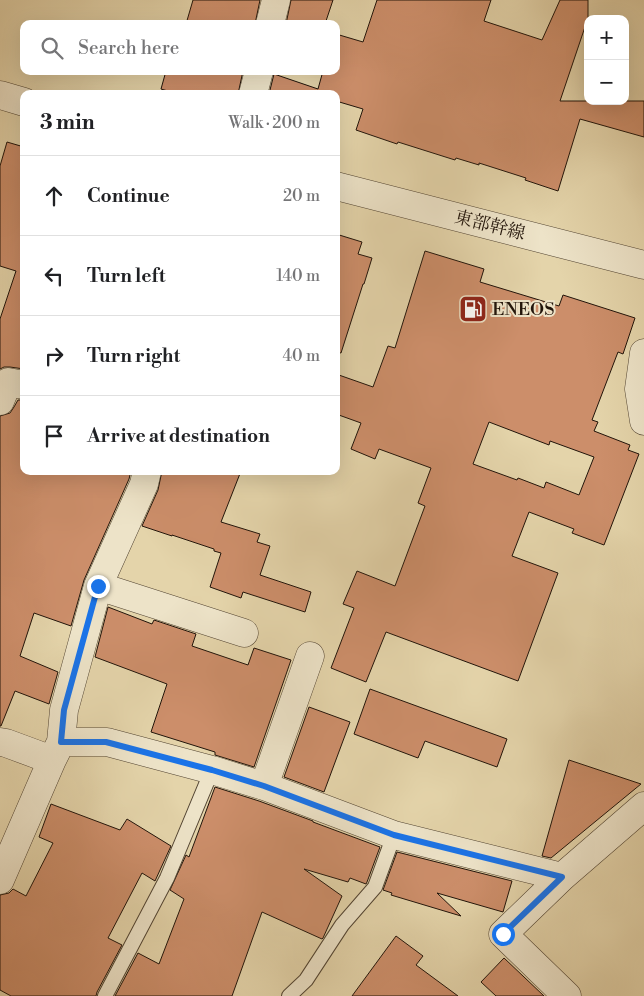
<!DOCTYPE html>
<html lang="en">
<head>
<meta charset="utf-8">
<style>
  body { margin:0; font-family:"Libre Bodoni","Noto Serif JP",serif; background:#f6f6f6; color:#202124 }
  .controls { position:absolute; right:15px; top:15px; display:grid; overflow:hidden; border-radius:10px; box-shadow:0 5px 20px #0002 }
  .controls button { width:45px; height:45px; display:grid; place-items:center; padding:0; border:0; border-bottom:1px solid #e0e0e0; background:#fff; color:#202124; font:25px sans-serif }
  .stop { position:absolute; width:15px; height:15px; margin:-11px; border:4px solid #1a73e8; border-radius:50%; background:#fff }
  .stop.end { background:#1a73e8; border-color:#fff; box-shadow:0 1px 5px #0008 }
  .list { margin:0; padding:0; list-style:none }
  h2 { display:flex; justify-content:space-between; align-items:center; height:65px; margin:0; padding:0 20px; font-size:21px }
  h2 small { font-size:16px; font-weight:400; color:#757577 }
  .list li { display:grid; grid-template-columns:32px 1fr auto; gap:15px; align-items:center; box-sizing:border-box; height:80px; padding:0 20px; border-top:1px solid #e0e0e0 }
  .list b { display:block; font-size:19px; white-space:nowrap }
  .list em { font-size:16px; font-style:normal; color:#757577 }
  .icon { flex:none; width:28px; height:28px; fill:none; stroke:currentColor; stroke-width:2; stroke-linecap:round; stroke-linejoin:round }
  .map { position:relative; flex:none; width:644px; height:996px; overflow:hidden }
  .search { position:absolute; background:#fff; box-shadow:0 5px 20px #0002; left:20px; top:20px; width:320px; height:55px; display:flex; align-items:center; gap:12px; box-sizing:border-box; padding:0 18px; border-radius:10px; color:#757577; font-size:19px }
  .panel { position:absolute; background:#fff; box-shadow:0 5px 20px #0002; left:20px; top:90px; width:320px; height:385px; border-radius:10px }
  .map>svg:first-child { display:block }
  .building { fill:#cc8e6a; stroke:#21140a; fill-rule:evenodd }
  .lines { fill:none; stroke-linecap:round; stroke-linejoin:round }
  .service-casing { stroke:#524432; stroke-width:16 }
  .minor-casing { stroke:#524432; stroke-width:29 }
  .tertiary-casing { stroke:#524432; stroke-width:29 }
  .service { stroke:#ede3c8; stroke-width:14 }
  .minor { stroke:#ede3c8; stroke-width:28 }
  .tertiary { stroke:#ede3c8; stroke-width:28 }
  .route { stroke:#1a73e8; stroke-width:6 }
  .labels { text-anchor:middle; stroke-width:4; stroke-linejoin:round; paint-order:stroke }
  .street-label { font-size:18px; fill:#21140a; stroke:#ede3c8 }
  .poi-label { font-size:18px; fill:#21140a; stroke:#ede3c8; text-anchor:start }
</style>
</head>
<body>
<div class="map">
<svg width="644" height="996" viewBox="0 0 644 996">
  <rect width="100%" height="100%" fill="#e4d4aa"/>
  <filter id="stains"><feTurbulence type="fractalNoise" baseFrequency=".004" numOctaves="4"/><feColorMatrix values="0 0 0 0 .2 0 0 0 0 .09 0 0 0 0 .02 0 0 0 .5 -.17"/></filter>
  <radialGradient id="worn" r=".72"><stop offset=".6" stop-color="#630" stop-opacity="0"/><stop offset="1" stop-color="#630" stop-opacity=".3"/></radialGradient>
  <path class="building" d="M193,0h67l-5,24h-69z
    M291,0h42l-8,24h-39z
    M377,0h114l-7,21 58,19 18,-40h28v18l-28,83h84v36l-64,-18 -22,72 -33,-11 1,-2 -47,-15v2l-23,-7 -1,2 -57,-18 -1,2 -41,-14 7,-21 -27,-8v-7h-67l5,-20 44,15 5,-18h13v-37l27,8z
    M166,71h77l-5,23h-60l-17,-5z
    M7,142l17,5v222l-14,-2h-6l-4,2v-50l16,-48 -16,-5v-100z
    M336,234l26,8 -4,12 14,4 -8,26h-1l-22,69 -5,-1z
    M425,251l59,18 -4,13 79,24 4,-11 72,23 -12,36 -5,-2 -26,68 6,2 -4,9 36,14 -2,5 11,4 -35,91 -32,-12 2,-4 -45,-17 -17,44 46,17 -40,108 -132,-49 -20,50 -35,-14 23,-60 -11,-4 14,-33 38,15 30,-80 -7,-3 13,-35 -52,-19 -4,10 -24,-10 10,-26 -25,-9v-40l37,13 15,-41 7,2zM489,422l60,23 1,-4 44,16 -15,38 -33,-13 -2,6 -26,-10 -1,2 -44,-16z
    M18,400h6v71h107l-2,8 -45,101 -13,46 -37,-13 -14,43 38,16 -9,32 -34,-13 -14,35h-1v-310l10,-3 4,-6z
    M162,471h79l-20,51 39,12 -3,8 13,4 -10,29 51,17 -6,20 -62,-20 -2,6 -31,-11 11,-34 -7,-2v-2l-42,-14v1l-30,-10 16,-36z
    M108,607l44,17 2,-4 42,14 -4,12 56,19 6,-17 37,12 -37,107 -39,-12v-3l-64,-20 16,-48 -72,-27z
    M370,689l137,50 -10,28 -72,-26 -7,17 -64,-24z
    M309,707l41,15 -26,70 -40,-15z
    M569,760l72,24 -90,74 -9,-2z
    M215,787l44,14 54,20v1l67,25 -13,35 -1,2 -16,-6 -2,4 -44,-13 38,27 -19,42 -1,1 -60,-27 -30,84h-117l23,-43 21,11 25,-65 -14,-9 16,-35 3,2z
    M51,804l69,26 7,-11 44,27 -16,35 -13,-8 -34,65 14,7 -25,47 -1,4h-85l-11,-6v-95l9,-2 4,-4 13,7 27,-53 -14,-6z
    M397,852l115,29 -9,31 -66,-19 24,23 -70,-21 1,-2 -9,-3z
    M396,936l27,20 -7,9 42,31h-106z
    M504,958l40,38h-48l-15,-14z"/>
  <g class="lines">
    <defs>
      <path id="service" d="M105,996l62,-118 45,-108
        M289,996l17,-16 36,-55 33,-38 19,-52"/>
      <path id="minor" d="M270,24l6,-24
        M253,94l6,-23
        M644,353l-5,36 5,32
        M0,401l8,-19 16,3
        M98,586l146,47
        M0,742l6,1 46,17
        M61,742h46l105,28 52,16 130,49 168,42 -59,57 64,62
        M264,786l46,-130
        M562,877l82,-71
        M0,880l52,-120 9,-18 3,-32 34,-124 46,-102 3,-13"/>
      <path id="tertiary" d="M0,95l24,7
        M336,186l308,79"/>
    </defs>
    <use href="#service" class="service-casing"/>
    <use href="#minor" class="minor-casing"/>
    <use href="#tertiary" class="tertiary-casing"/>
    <use href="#service" class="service"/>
    <use href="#minor" class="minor"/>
    <use href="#tertiary" class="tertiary"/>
  </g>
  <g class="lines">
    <path class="route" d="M98,586l-34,124 -3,32h45l106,28 52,16 130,49 168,42 -59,57"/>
  </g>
  <defs>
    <symbol id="fuel-square" viewBox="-11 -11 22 22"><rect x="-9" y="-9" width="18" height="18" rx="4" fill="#8f2418" stroke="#ede3c8"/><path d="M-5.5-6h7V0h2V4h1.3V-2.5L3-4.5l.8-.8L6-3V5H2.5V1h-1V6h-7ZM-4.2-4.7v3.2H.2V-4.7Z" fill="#fff"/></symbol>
  </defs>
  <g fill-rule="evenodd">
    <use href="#fuel-square" x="457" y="293" width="32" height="32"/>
  </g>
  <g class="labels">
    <g class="street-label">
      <text transform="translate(490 225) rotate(14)" y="6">東部幹線</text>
    </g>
    <g class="poi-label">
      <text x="492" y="315">ENEOS</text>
    </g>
  </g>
  <rect width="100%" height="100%" filter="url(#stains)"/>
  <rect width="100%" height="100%" fill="url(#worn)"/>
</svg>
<div class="controls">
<button>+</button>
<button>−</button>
</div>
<div class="stop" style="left:503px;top:934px"></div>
<div class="stop end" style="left:98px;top:586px"></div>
<div class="search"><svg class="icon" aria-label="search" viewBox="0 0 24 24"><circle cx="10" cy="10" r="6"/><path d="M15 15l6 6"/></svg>Search here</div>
<section class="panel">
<h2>3 min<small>Walk · 200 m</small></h2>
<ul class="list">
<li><svg class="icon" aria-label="ahead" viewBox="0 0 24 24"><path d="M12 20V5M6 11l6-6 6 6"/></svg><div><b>Continue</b></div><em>20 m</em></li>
<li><svg class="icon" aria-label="left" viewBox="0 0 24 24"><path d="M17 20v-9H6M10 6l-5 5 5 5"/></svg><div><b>Turn left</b></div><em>140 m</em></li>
<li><svg class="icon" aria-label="right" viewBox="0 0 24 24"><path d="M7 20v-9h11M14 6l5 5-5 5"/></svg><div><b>Turn right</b></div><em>40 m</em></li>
<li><svg class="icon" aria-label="arrive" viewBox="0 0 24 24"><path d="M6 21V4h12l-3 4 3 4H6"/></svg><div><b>Arrive at destination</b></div></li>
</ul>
</section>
</div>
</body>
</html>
